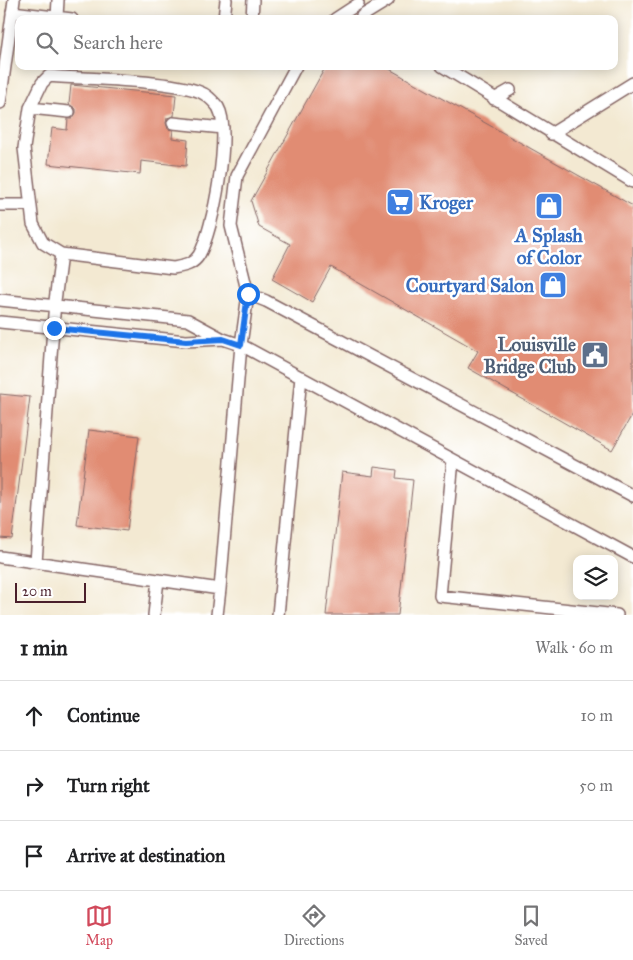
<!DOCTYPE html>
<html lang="en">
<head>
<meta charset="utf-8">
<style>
  body { margin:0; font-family:"IM FELL Great Primer",serif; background:#f2f2f2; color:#202124 }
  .controls { position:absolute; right:15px; bottom:15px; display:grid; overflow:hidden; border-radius:10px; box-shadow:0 2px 12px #0003 }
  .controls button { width:45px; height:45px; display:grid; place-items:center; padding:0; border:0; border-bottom:1px solid #e0e0e0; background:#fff; color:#202124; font:25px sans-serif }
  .scale { position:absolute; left:15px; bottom:12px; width:71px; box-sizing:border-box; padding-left:5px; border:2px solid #4a1f2b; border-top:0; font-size:14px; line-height:18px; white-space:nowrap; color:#4a1f2b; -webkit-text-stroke:4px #fff; paint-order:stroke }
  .stop { position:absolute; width:15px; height:15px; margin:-11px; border:4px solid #1a73e8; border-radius:50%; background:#fff }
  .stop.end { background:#1a73e8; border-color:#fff; box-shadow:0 1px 5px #0008 }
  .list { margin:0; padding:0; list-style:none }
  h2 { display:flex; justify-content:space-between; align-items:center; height:65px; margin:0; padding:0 20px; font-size:21px }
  h2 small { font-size:16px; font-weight:400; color:#757577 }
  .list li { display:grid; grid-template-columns:32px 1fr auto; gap:15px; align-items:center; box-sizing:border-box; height:70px; padding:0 20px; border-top:1px solid #e0e0e0 }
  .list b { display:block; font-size:19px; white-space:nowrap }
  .list em { font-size:16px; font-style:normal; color:#757577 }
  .icon { flex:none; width:28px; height:28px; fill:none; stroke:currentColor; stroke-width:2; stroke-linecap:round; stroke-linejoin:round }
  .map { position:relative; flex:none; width:633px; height:615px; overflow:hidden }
  .search { position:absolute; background:#fff; box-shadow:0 2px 12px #0003; left:15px; right:15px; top:15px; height:55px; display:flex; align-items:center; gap:12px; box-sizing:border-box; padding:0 18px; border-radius:10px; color:#757577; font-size:19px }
  .sheet { height:275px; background:#fff }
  nav { display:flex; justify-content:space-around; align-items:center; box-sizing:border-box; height:70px; border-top:1px solid #e0e0e0; background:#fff; font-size:14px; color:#757577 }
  nav a { display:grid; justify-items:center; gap:2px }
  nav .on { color:#d1495b }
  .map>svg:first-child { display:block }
  .building { fill:#e18c73 }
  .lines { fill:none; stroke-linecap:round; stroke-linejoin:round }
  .lane-casing { stroke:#856665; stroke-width:14 }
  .lane { stroke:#fff; stroke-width:11 }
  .route { stroke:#1a73e8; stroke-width:6 }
  .labels { text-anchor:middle; stroke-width:5; stroke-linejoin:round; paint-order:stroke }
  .shop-label { font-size:19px; font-weight:bold; fill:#366cbe; stroke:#fff; text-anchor:start }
  .service-label { font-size:19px; font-weight:bold; fill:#4e5e75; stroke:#fff; text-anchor:end }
</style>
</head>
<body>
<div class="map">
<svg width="633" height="615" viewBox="0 0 633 615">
  <rect width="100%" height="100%" fill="#fff"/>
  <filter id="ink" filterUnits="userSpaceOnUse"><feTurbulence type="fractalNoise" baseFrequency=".02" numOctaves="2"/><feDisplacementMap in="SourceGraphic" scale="10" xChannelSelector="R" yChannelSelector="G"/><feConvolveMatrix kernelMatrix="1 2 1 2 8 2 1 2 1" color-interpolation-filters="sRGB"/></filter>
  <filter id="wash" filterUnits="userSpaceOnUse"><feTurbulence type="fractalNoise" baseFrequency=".0096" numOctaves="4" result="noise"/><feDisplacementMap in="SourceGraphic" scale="20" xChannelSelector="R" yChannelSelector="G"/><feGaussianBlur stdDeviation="1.12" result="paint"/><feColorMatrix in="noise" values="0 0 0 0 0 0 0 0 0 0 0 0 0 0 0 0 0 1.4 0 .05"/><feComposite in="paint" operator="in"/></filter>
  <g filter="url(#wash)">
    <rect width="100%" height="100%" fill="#f3e9d2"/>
    <g id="blocks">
      <path class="building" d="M326,66h58l249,140v207l-21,37 -144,-82 10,-17 -147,-84 -19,35 -40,-23 18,-35 -31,-17 -8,-26z
        M71,85l105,10 -2,21 -7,2 -1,5 2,6 5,1 -1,8 16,2 -2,26 -45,-5 -1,13 -92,-10 4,-36 15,2 1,-11h4l4,-6v-4l-7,-5z
        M0,394l30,3 -18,142 -12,-1z
        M89,430l50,6 -12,95 -50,-6z
        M374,467l23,3 -1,8 17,2 -15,135h-72l16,-143 31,4z"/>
    </g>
  </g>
  <g filter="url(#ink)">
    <use href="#blocks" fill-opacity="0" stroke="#856665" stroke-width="1"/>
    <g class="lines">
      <defs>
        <path id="lane" d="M12,12l60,7
          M362,16l26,-16
          M57,17l1,-17
          M224,19l2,-19
          M252,19l1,-19
          M335,19l23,-15
          M442,66l191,116
          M49,76c32,3 132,4 155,18 4,2 11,9 14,13 14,23 -5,125 -19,148 -6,10 -15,11 -26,13l-112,-14 -18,-11 -10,-19 -9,-76 6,-40 12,-25z
          M494,99l16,-9
          M0,103l14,-103
          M30,108l39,4
          M173,123l50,5
          M551,134l82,-51
          M0,205h30
          M248,294l18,7 367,195
          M0,300l188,20 35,19 18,6 392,212
          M0,322l186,19 36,-2
          M453,460l-13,136 177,19
          M0,557l220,32 21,-244 7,-51 -17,-68 6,-50 59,-110
          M36,562l19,-261 6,-47
          M154,615l4,-35
          M217,615l3,-26
          M278,615l23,-238"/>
      </defs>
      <use href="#lane" class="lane-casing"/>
      <use href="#lane" class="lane"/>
    </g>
  </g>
  <g class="lines" filter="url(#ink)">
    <path class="route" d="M54,328l132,13 37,-2 18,6 7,-51"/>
  </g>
  <defs>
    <symbol id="supermarket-square" viewBox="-11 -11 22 22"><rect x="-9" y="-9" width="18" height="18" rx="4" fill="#3f7fe0" stroke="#fff"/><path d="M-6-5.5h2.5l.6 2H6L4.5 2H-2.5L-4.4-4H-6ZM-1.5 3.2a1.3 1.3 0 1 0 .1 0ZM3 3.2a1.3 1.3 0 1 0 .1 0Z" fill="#fff"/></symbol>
    <symbol id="shop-square" viewBox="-11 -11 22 22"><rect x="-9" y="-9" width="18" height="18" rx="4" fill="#3f7fe0" stroke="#fff"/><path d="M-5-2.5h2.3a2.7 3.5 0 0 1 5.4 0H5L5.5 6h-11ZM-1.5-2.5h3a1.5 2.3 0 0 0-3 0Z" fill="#fff"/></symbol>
    <symbol id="civic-square" viewBox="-11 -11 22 22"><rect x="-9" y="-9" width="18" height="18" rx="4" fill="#5c6f8a" stroke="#fff"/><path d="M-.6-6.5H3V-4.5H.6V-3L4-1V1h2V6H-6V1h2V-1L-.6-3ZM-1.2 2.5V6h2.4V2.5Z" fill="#fff"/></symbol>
  </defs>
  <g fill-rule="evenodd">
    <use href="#supermarket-square" x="384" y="186" width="32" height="32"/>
    <use href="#shop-square" x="533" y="190" width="32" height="32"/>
    <use href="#shop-square" x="537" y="269" width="32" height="32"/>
    <use href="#civic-square" x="579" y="339" width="32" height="32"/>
  </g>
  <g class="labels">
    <g class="shop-label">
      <text x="419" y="209">Kroger</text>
      <text x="549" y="242" text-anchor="middle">A Splash<tspan x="549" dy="22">of Color</tspan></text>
      <text x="534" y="292" text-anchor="end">Courtyard Salon</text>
    </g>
    <g class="service-label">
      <text x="576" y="351">Louisville<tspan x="576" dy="22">Bridge Club</tspan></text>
    </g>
  </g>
</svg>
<div class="controls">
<button><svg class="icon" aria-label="layers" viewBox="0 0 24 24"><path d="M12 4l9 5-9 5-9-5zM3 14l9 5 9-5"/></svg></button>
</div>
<div class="scale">20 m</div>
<div class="stop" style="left:248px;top:294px"></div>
<div class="stop end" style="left:54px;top:328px"></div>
<div class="search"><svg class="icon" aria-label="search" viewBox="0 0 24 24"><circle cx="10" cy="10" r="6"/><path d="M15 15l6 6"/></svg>Search here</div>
</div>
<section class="sheet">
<h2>1 min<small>Walk · 60 m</small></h2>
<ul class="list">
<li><svg class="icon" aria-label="ahead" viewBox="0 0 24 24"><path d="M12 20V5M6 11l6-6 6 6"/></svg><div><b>Continue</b></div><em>10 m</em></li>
<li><svg class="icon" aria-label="right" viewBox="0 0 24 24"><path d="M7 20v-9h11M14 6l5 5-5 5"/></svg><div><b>Turn right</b></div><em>50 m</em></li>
<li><svg class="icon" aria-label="arrive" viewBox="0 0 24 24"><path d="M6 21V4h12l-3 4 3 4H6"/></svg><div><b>Arrive at destination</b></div></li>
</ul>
</section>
<nav>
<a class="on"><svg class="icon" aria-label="map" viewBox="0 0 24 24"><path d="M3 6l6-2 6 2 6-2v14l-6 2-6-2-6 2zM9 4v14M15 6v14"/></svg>Map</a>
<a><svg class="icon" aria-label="directions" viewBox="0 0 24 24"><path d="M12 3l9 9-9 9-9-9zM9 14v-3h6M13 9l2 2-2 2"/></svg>Directions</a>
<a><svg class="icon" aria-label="saved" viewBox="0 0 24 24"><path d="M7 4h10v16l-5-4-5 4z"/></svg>Saved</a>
</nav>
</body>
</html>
